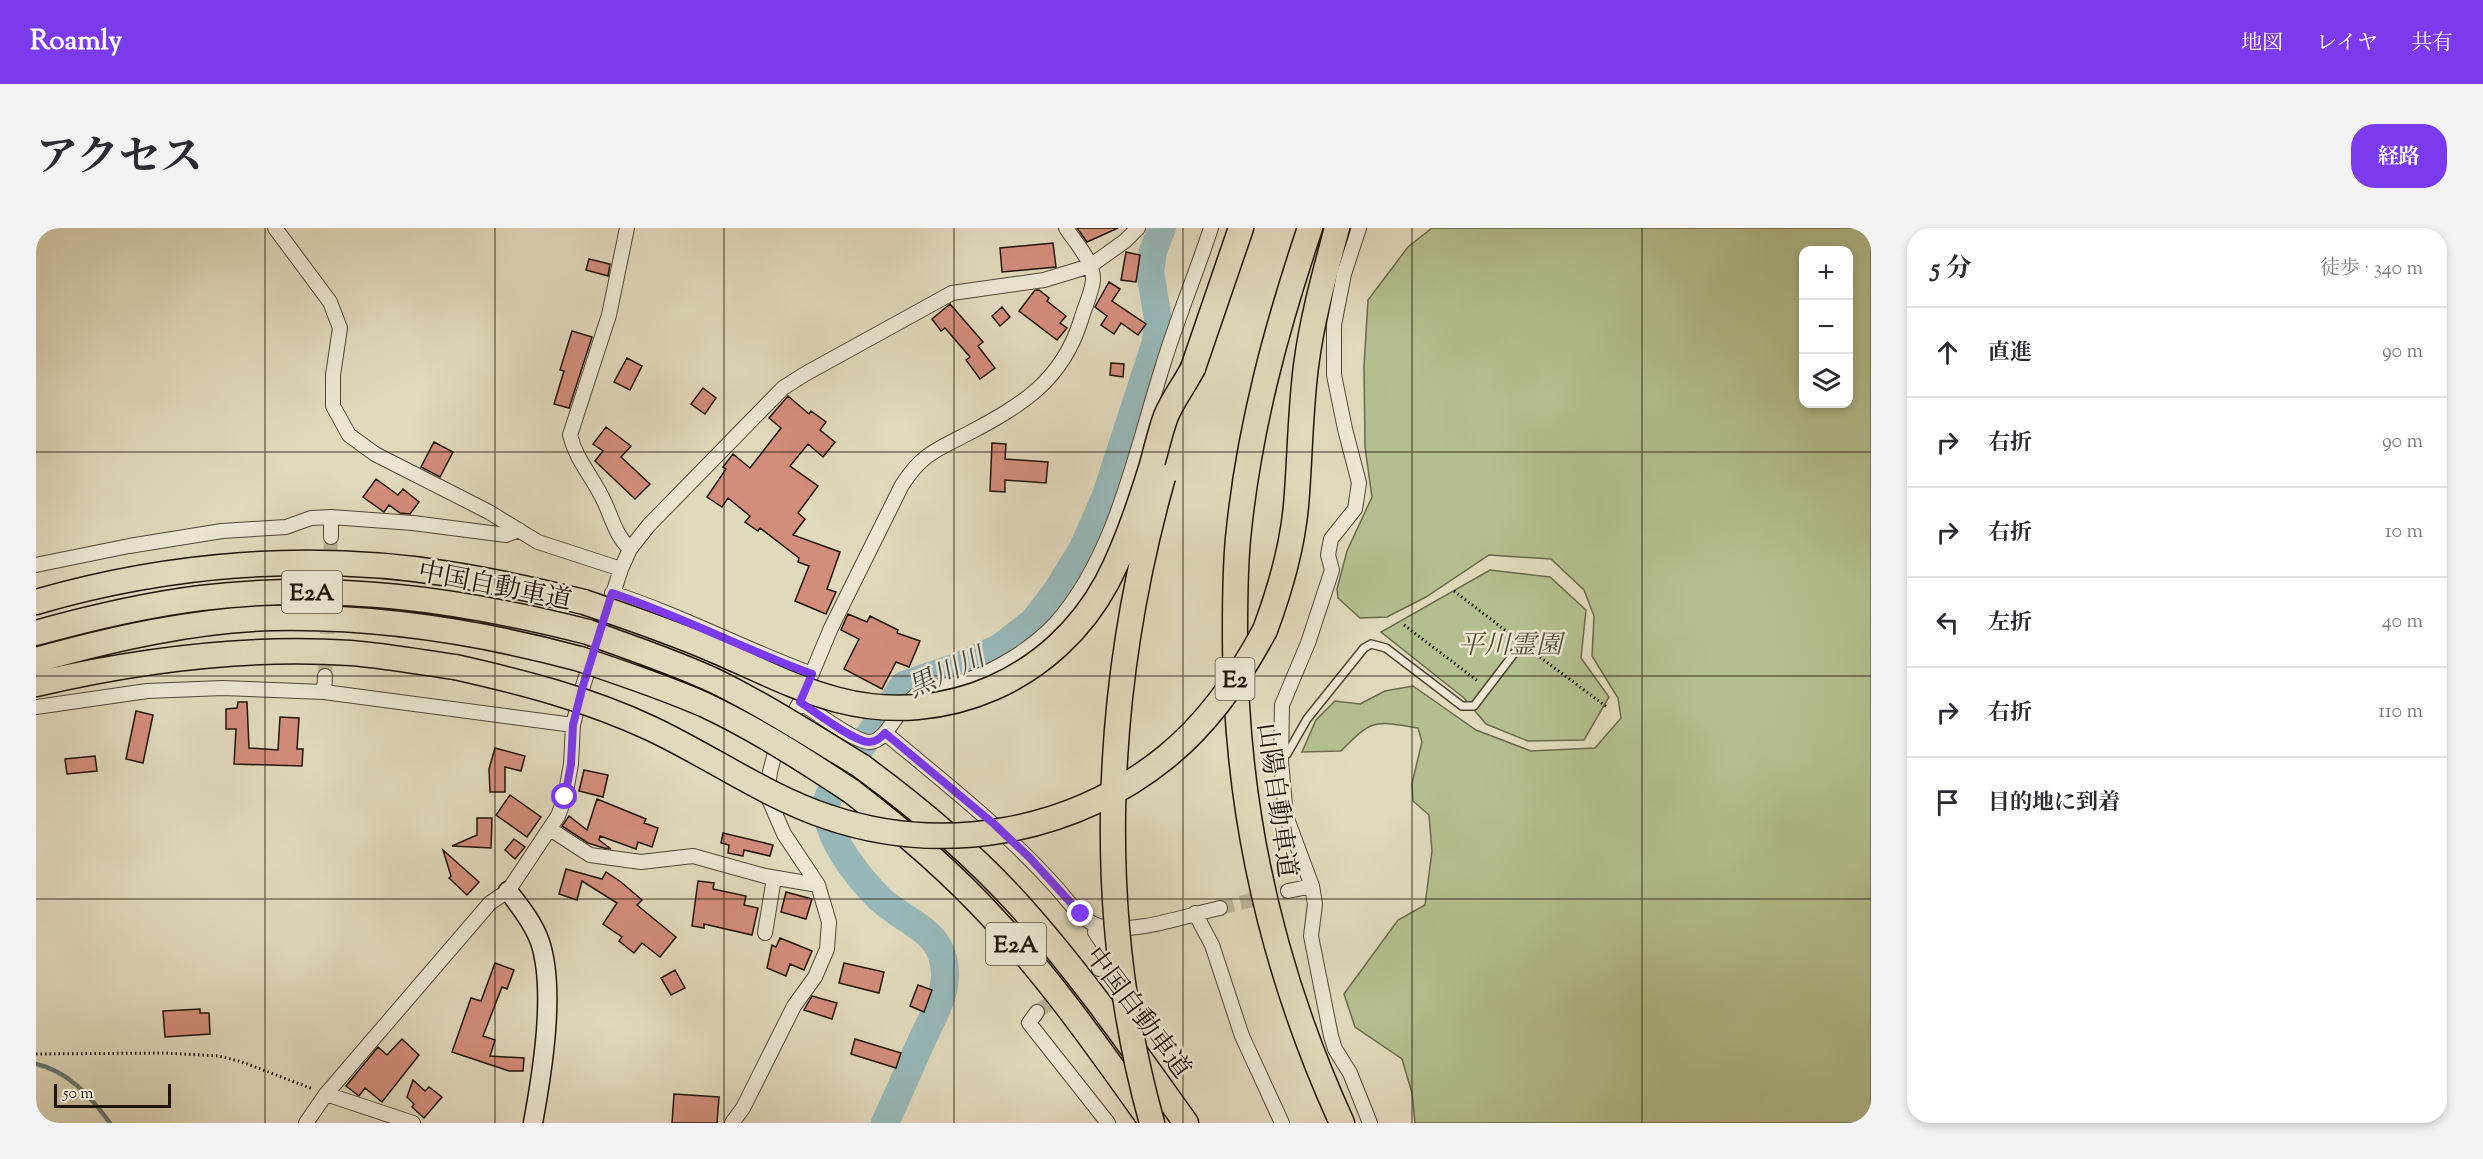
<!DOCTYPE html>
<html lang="ja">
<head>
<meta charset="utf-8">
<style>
  body { margin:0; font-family:"Sorts Mill Goudy","Noto Serif JP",serif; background:#f2f2f3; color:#2b2b33 }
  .controls { position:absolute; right:18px; top:18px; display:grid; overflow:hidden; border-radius:12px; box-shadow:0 3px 9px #0003 }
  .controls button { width:54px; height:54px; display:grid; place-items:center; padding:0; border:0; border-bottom:2px solid #e1e1e2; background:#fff; color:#2b2b33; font:30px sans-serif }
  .scale { position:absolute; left:18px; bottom:15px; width:117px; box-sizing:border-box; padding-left:6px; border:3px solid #201509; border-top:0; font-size:16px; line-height:21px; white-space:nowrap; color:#201509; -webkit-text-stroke:4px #ece6d3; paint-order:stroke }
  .stop { position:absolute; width:18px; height:18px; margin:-14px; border:4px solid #7c3aed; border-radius:50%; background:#fff }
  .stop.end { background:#7c3aed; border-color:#fff; box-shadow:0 2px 6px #0008 }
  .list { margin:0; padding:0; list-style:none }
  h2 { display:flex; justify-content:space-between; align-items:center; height:78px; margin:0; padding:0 24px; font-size:26px }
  h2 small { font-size:20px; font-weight:400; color:#7c7c81 }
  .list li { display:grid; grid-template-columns:39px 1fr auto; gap:18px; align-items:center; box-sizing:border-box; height:90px; padding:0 24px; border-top:2px solid #e1e1e2 }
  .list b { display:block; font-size:22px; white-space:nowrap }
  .list em { font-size:20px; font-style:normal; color:#7c7c81 }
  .icon { flex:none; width:33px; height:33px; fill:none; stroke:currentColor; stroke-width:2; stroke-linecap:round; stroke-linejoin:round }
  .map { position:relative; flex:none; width:1835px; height:895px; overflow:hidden; border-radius:24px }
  header { display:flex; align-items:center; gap:36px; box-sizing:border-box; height:84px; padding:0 30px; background:#7c3aed; color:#fff }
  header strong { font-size:28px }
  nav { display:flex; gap:33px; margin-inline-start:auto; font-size:21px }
  .intro { display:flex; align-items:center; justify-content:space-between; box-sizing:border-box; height:144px; padding:0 36px }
  h1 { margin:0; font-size:42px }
  .button { padding:15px 27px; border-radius:24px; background:#7c3aed; color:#fff; font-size:21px; font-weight:700 }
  main { display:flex; gap:36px; padding:0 36px }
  aside { flex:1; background:#fff; border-radius:24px; box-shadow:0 3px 9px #0003 }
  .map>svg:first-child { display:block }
  .green { fill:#b4bf8f; stroke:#6a6a4c; stroke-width:1.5; fill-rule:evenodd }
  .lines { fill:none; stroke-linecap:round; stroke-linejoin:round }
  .stream { stroke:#677773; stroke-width:4.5 }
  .river { stroke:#97b8b9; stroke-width:28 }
  .building { fill:#d38d7b; stroke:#201509; stroke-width:1.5 }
  .street-tunnel { stroke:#bab298; stroke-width:14; stroke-dasharray:14 7; stroke-linecap:butt }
  .lane-casing { stroke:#504636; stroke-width:10 }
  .street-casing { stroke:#504636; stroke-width:16 }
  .secondary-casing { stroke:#201509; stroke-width:21 }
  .highway-casing { stroke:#201509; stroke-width:27 }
  .path { stroke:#201509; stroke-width:3; stroke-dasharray:1.5 3; stroke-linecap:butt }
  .lane { stroke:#ece6d3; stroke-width:7 }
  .street { stroke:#ece6d3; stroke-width:14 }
  .secondary { stroke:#ece6d3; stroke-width:18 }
  .highway { stroke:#e1d9bc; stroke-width:24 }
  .highway-bridge-casing { stroke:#201509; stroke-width:27; stroke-linecap:butt }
  .highway-bridge { stroke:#e1d9bc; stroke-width:24 }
  .route { stroke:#7c3aed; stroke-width:8 }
  .grid { fill:none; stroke:#201509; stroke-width:1.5; stroke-opacity:0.55 }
  .labels { text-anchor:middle; stroke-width:5; stroke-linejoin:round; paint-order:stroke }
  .shield { fill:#ece6d3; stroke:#5d5446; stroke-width:1.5 }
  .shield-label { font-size:24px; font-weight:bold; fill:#201509 }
  .street-label { font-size:26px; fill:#201509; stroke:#ece6d3 }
  .park-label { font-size:26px; font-style:italic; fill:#545038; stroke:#ece6d3 }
  .water-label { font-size:27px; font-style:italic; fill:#4a4e47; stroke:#ece6d3 }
</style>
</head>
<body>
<header>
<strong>Roamly</strong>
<nav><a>地図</a><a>レイヤ</a><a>共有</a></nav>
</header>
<div class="intro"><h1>アクセス</h1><a class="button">経路</a></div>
<main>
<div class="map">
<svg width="1835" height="895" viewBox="0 0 1835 895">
  <rect width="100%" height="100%" fill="#e1d9bc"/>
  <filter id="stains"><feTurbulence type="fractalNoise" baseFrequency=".00333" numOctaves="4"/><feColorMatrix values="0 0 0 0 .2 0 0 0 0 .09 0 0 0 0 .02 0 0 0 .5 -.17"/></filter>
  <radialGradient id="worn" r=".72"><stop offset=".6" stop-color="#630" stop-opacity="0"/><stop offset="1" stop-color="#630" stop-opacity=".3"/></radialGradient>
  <path class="green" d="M1396,0h439v895h-456l-3,-30 -10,-34 -47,-32 -11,-33 54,-74 27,-15 7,-54 -3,-36 -16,-14 -1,-18 10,-41 -4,-14c-43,-7 -45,-10 -77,23l-39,1 14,-32 19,-19 25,3 25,-13 28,-5 63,44 55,21 64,-3 26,-30 -3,-20 -26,-42 2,-40 -10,-26 -33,-31 -62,-4 -63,42 -39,20 -27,1 -22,-20 -1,-9 10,-38 25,-54 -7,-50 -1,-81 4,-66 40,-53zM1812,22v154h-44v-154z
    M1454,342l60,7 36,33 -5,48 28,39 -25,43 -56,1 -42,-17 -22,-26 -83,-66z"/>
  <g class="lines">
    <path class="stream" d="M0,836c32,7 55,33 74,59"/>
    <path class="river" d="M849,895c13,-28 25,-56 37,-83 9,-20 23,-42 23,-65 0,-45 -38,-51 -65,-76 -23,-23 -52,-59 -54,-93 0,-5 4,-12 6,-17l72,-104 58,-20 37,-17 35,-27 22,-29 27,-44 22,-50 51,-156 2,-23 -8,-47 3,-21 9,-23"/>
  </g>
  <path class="building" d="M1041,0h41l-31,14z
    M1017,15l3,24 -54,5 -2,-24z
    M1090,24l14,3 -4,27 -15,-2z
    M553,31l21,5 -2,12 -22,-6z
    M1073,54l11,7 -8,12 34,23 -8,11 -17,-12 -7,11 -13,-9 6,-9 -12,-9z
    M999,62h4l10,8 -2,3 19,15 -6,7 7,5 -10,12 -38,-29z
    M914,76l33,38 -5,4 17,22 -15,11 -14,-19 4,-3 -25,-29 -4,3 -9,-12z
    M966,79l8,10 -10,9 -8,-10z
    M536,103l20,6 -23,71 -15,-4 10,-33 -4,-1z
    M591,130l15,8 -12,24 -16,-8z
    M1075,135l13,1 -1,13 -13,-2z
    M667,160l13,10 -11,16 -14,-10z
    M752,168l21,18 2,-3 15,11 -6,8 15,12 -12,15 -15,-13 -18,22 28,20 -20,27 7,6 -12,16 47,17 -13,37 9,3 -10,22 -31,-13 14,-35 -11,-4 1,-4 -39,-30 -2,3 -13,-9 5,-6 -22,-18 -6,9 -15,-10 19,-28 -3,-2 10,-13 17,14 31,-40 -12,-10z
    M570,199l25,19 -10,11 29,27 -15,15 -40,-38 8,-10 -10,-7z
    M398,214l19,10 -13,25 -19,-10z
    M956,215l14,1 -1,15 43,3 -2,21 -41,-3v12l-15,-1z
    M340,251l22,16 5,-6 16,13 -9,12 -10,-1 -11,-8 -5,7 -21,-15z
    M812,386l19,8 3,-6 28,14 -1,3 23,8 -11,26 -13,-5 -14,27 -38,-20 15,-30 -18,-9z
    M202,474h9l2,46 29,2 2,-33 19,1 -2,31h6l-1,17 -68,-2 2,-35h-10v-20l11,-1z
    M100,483l17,4 -10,48 -17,-4z
    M459,520l30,8 -4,15 -16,-4v25h-15l-1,-23z
    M59,528l2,15 -30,3 -2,-15z
    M548,542l24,5 -5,22 -24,-6z
    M474,567l31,22 -14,20 -31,-22z
    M561,571l49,20 -2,4 14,5 -6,19 -14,-5 -2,7 -36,-13 -1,4 12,9 -7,-1 -16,-5 -26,-17 7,-10 18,14z
    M441,590h15l-1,30 -39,-2 25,-11z
    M687,605l50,12 -3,11 -26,-6 -1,6 -15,-3 1,-8 -8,-2z
    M478,611l11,8 -10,12 -10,-9z
    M407,622l36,32 -12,13 -18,-17 2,-2z
    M530,641l36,10 4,-7 15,10 21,18 -5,5 39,32 -16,20 -18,-14 -8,10 -15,-12 3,-4 -19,-13 14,-21 -35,-22 -5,19 -18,-6z
    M662,653l16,2 -1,6 33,7 -2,9 14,3 -6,27 -48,-11v4l-12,-2z
    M750,664l26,7 -6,20 -25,-7z
    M744,710l32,13 -8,19 -14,-6 -4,12 -19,-8 5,-23 4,2z
    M459,735l19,7 -7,19 -5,-2 -19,49 12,4 -5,16 34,2 -1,13h-14l-57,-19 19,-54 10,3z
    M808,735l40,9 -5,21 -40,-10z
    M639,742l10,18 -14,7 -10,-17z
    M882,757l14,5 -8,22 -14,-6z
    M776,768l25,7 -5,16 -28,-9z
    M164,781v4h9l1,21 -45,3 -2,-26z
    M366,811l17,16 -37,47 -17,-14 -6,8 -13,-10 32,-39 9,8z
    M819,811l46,14 -5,15 -45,-14z
    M377,852l12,11 4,-4 13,10 -18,21 -12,-11 2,-3 -7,-7z
    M638,866l45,3 -2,26h-45z"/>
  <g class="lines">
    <path class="street-tunnel" d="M289,448l6,-139
      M1184,680l68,-17
      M1001,784l50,-35"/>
    <defs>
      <path id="lane" d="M1245,527l6,-1 20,-35 57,-71 7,-4 15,4 76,58h12l48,-63"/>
      <path id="street" d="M239,0l55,74 10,26 -7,47v31l16,29 26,19 114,58 49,30 83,27
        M591,0l-18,87 -39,120c6,25 22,41 33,64 9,18 12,36 27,50
        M295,309v-20
        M0,337l93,-19 93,-15 64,-4 25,-9 20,-1 82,6 93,12 13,-5
        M576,365c69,22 132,56 200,81
        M288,464l1,-16
        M764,474c14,9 53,39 69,40 7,0 11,-4 16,-9 59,49 119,96 170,153 12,13 26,35 44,40 35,9 85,-10 121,-18
        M0,479l111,-16 76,-3 101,4 249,33
        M849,505c9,-11 17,-26 28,-35 13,-13 35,-11 51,-17 32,-10 69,-33 92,-58 60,-68 80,-173 107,-258 14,-46 33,-91 48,-137
        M514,601l40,26 51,7 52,-6 72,20 53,9
        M1276,658l-26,-70 -5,-55 1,-56 26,-62 24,-73 -4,-15 3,-16 24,-30 4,-26 -14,-54 -11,-54v-50l10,-51 15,-46
        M1252,663l24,-5 3,18 -4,32 20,100 4,13 15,24 20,50
        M1159,685l17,32 30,91 40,87
        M1060,697l-1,7 15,23 -2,7 -9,7
        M729,705l9,-55
        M1001,784l-8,11 79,100
        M290,866l87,29
        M270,895l20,-29 164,-191 18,-12 50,-75 7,-19 6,-33 2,-39 9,-36 39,-120 9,-20 19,-24 134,-137 22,-14 147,-81 92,-13 46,-14 35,-25 13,-13
        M696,895l11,-15 51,-102 21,-29 12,-28 2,-27 -11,-37 -34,-51 -17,-39 3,-23 8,-31 22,-39 31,-74 71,-143c20,-31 34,-35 67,-52 53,-28 93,-52 112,-113 3,-12 11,-27 12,-40 1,-18 -18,-38 -27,-52"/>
      <path id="secondary" d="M472,663c12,15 26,33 32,51 16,48 2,132 -7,181"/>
      <path id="highway" d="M1274,0c-33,98 -60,197 -71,301 -4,33 -4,68 -4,101 -1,171 36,338 107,493
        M1157,140l48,-140
        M0,374c134,-39 276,-50 414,-28 45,7 89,17 134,28
        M1229,402c15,-40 27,-81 31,-124 4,-46 4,-93 10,-140 6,-47 19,-93 31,-138
        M0,405c54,-15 109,-28 165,-35 133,-16 257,1 387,34
        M0,432c76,-21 158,-40 238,-42 104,-2 206,14 306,41
        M0,456c103,-24 208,-38 315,-31 35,3 69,9 104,14
        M825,538c56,41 111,87 158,139 61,68 114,144 167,218
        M815,563c51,39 99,80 142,127 59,63 109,135 159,205"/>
    </defs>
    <use href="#lane" class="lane-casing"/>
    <use href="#street" class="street-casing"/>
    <use href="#secondary" class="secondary-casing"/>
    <use href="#highway" class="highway-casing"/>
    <path class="path" d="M1418,363l60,46
      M1368,397l75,57
      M1493,421l78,58
      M0,826l129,-1 54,3 23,6 71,27"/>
    <use href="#lane" class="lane"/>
    <use href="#street" class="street"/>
    <use href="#secondary" class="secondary"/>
    <use href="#highway" class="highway"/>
    <defs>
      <path id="highway-bridge" d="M548,374c44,15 88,30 132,49 40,17 79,38 122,49 107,28 217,-21 269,-118 19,-36 32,-75 44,-114 5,-17 9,-36 15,-52 7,-17 19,-32 27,-48
        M552,404c43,16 87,30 129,50 50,25 97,55 144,84
        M544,431c42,14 84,28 125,46 51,24 99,55 146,86
        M419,439c67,15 133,32 195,61 60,28 115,68 178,89 115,39 244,16 338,-60 42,-34 74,-80 99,-127
        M1116,895c-59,-211 -48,-436 11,-646"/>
    </defs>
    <use href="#highway-bridge" class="highway-bridge-casing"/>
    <use href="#highway-bridge" class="highway-bridge"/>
  </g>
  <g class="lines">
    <path class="route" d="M529,569l6,-33 2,-39 9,-36 30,-96c69,23 132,56 200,81l-12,28c14,9 53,39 69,40 7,0 11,-4 16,-9l109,91 36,34 51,56"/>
  </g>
  <path class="grid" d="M229,0v895M459,0v895M688,0v895M918,0v895M1147,0v895M1376,0v895M1606,0v895M0,224h1835M0,448h1835M0,671h1835"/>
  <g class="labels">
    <g class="shield">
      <rect x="246" y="343" width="60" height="42" rx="4.5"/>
      <rect x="1179.5" y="430" width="39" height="42" rx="4.5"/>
      <rect x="950" y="695" width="60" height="42" rx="4.5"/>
    </g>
    <g class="shield-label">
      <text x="276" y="372">E2A</text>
      <text x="1199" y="459">E2</text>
      <text x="980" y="724">E2A</text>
    </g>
    <g class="street-label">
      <text transform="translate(459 357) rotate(11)" y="9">中国自動車道</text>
      <text transform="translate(1242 572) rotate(82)" y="9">山陽自動車道</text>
      <text transform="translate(1103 784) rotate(53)" y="9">中国自動車道</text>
    </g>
    <g class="park-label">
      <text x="1474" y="425">平川霊園</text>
    </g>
    <g class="water-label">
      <text transform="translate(910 444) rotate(-25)" y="9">黒川川</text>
    </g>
  </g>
  <rect width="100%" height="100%" filter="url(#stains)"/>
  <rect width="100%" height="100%" fill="url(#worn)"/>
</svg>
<div class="controls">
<button>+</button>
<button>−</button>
<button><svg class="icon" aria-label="layers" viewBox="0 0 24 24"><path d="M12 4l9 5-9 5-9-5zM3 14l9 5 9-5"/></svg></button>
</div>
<div class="scale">50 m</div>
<div class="stop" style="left:529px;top:569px"></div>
<div class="stop end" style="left:1045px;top:686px"></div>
</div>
<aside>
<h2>5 分<small>徒歩 · 340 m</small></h2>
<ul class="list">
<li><svg class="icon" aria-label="ahead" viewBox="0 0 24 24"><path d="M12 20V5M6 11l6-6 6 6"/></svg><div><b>直進</b></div><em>90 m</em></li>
<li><svg class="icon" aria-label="right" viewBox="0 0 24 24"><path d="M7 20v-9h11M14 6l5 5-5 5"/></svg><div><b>右折</b></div><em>90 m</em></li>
<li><svg class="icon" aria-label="right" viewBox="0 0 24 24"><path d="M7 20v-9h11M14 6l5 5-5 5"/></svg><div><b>右折</b></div><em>10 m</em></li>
<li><svg class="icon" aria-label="left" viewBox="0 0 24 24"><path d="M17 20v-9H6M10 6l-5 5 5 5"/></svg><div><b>左折</b></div><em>40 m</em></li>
<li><svg class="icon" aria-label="right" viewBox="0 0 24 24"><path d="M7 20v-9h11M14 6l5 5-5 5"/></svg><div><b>右折</b></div><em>110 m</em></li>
<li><svg class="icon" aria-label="arrive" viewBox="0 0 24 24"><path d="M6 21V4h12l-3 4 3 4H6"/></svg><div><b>目的地に到着</b></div></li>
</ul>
</aside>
</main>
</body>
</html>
